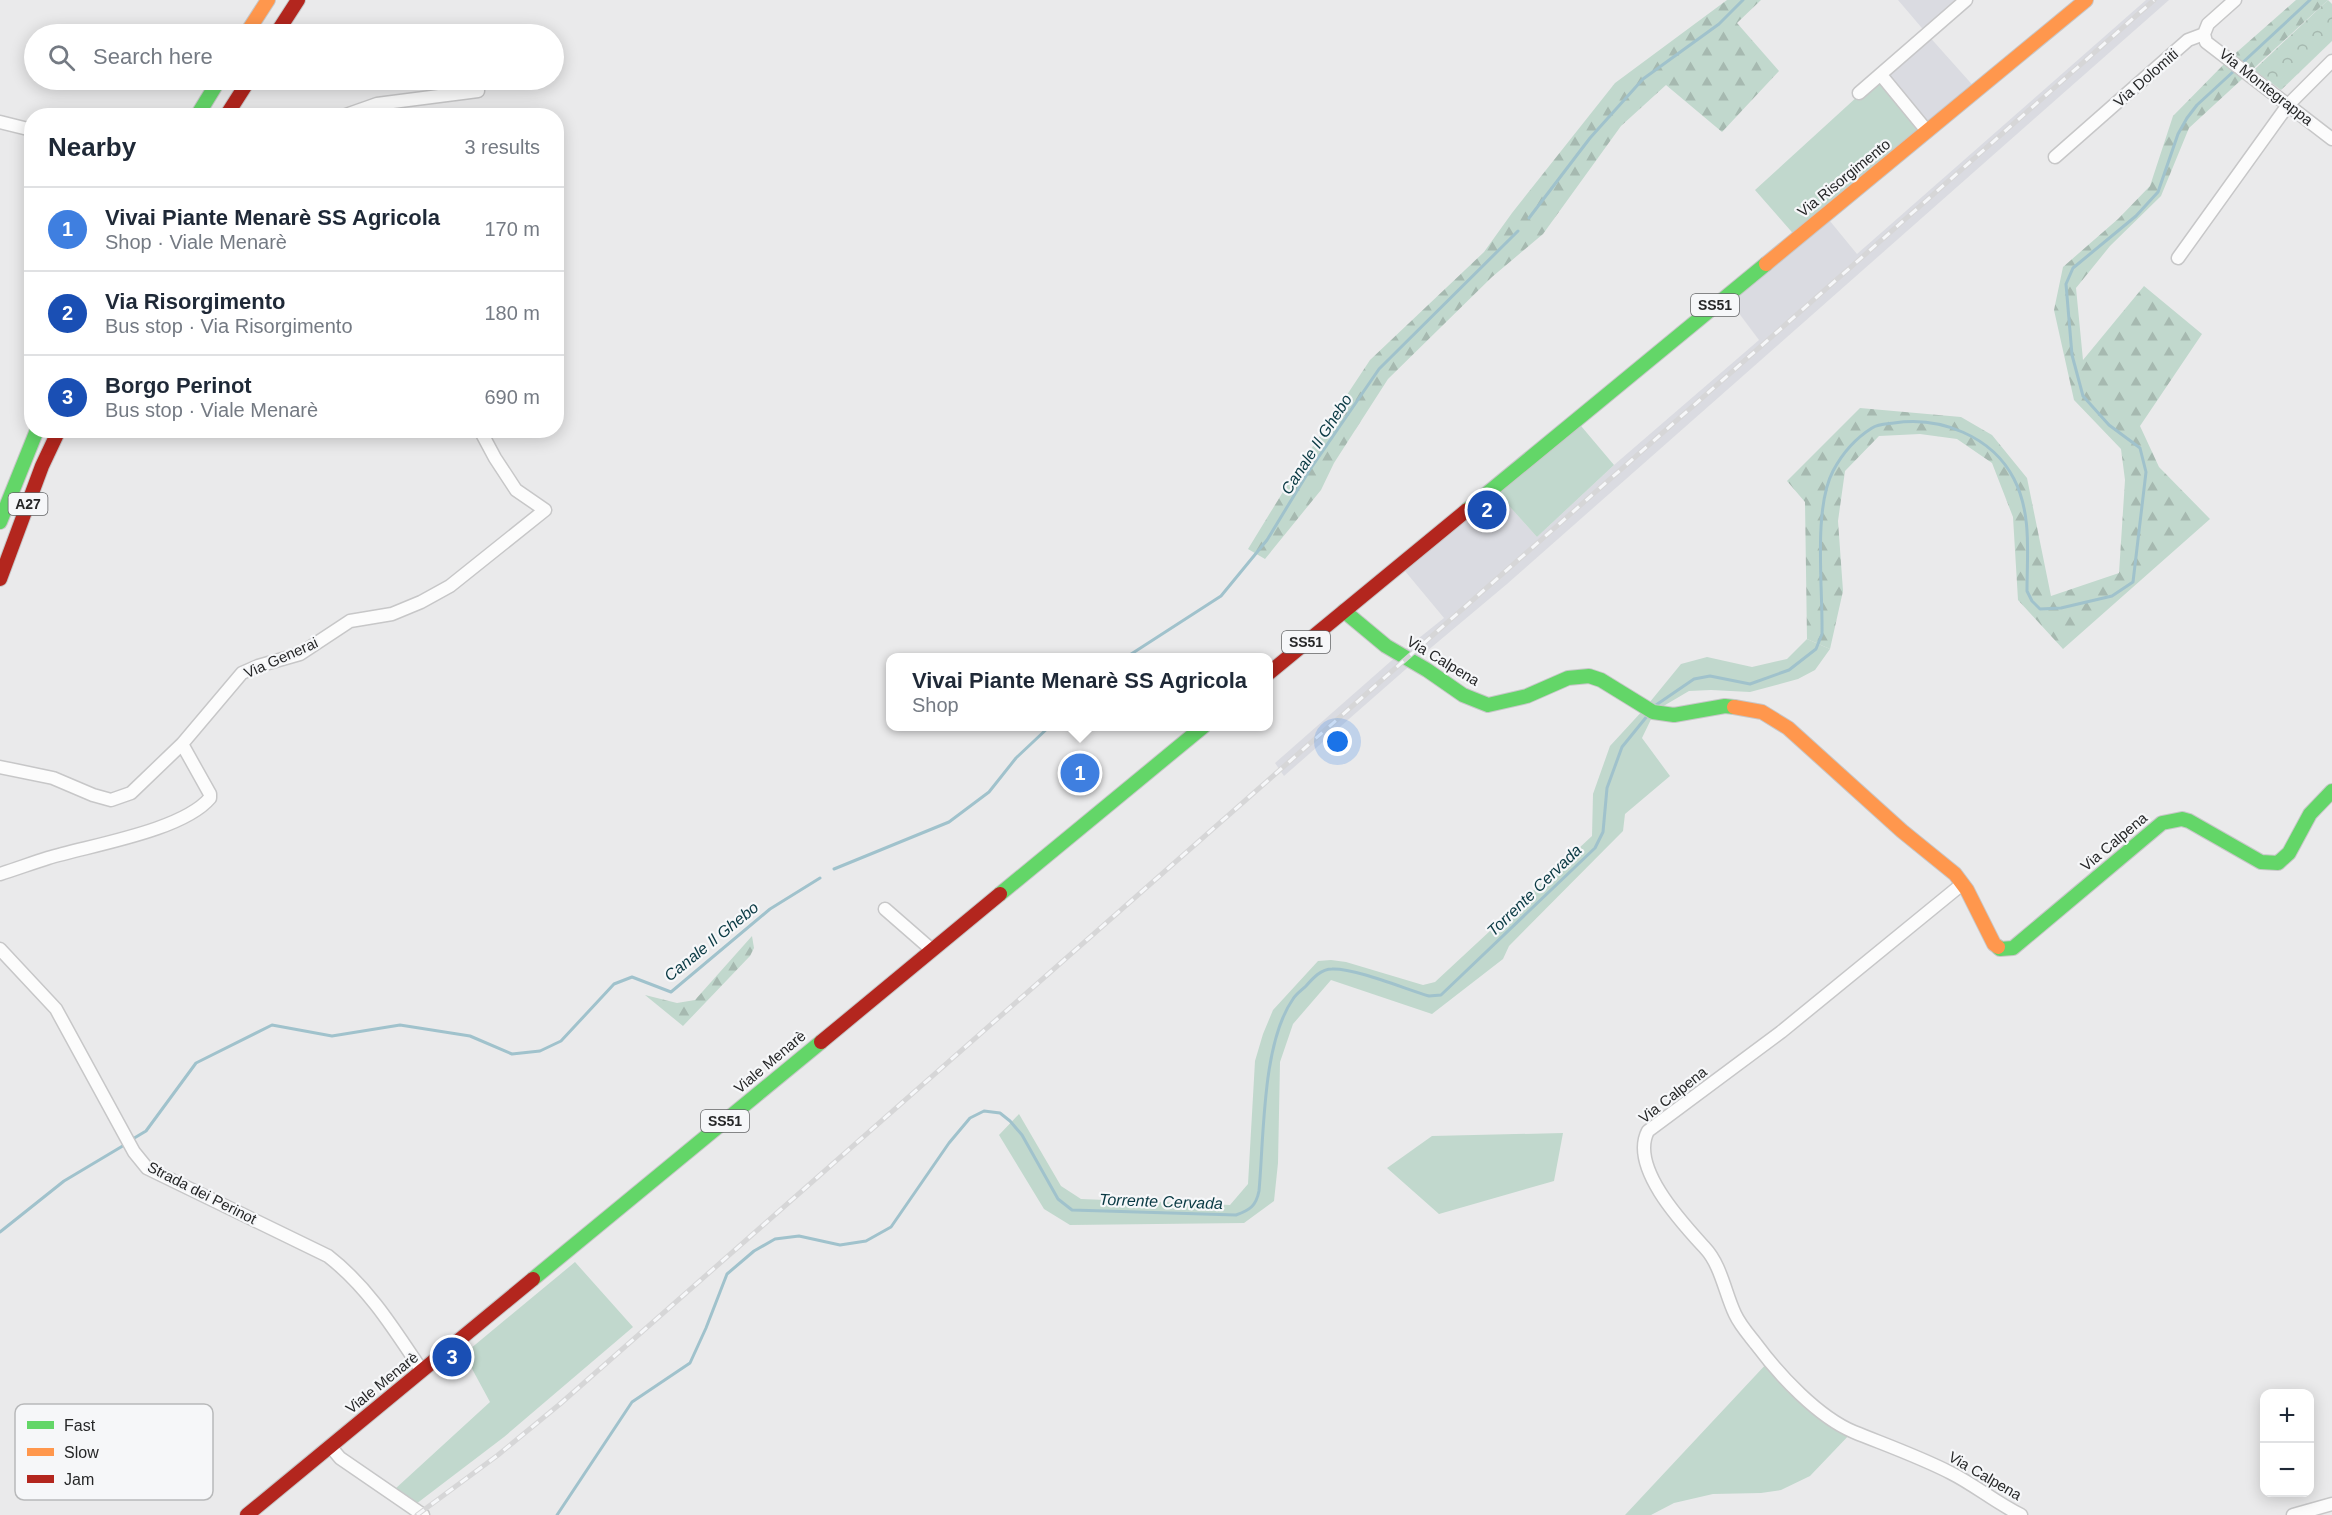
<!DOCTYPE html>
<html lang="en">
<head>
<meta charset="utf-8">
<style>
  body { margin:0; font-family:Arial,sans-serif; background:#f2f2f3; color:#1f2937 }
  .controls { position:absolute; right:18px; bottom:18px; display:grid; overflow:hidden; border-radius:12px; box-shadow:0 3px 15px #0003 }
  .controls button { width:54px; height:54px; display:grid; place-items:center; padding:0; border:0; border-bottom:2px solid #e0e1e3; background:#fff; color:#1f2937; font:30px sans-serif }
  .you { position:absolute; left:1338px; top:742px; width:21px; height:21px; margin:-15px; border:4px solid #fff; border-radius:50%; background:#1a73e8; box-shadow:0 0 0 9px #1a73e833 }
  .badge { display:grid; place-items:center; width:39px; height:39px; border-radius:50%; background:#db2777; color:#fff; font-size:20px; font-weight:700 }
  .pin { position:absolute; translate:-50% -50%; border:3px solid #fff; box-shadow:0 2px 6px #0006 }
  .popup { position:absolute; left:886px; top:653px; width:387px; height:78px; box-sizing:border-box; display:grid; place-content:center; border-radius:12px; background:#fff; filter:drop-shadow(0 2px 4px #0005); font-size:20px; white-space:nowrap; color:#747a83 }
  .popup b { font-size:22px; color:#1f2937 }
  .popup::after { content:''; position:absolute; left:50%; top:100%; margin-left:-12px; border:12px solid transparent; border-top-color:#fff }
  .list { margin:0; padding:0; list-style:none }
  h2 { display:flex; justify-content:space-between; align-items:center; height:78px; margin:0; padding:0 24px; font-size:26px }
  h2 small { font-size:20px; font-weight:400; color:#747a83 }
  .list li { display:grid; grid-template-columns:39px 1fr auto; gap:18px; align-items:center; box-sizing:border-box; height:84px; padding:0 24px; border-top:2px solid #e0e1e3 }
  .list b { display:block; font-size:22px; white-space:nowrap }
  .list p { margin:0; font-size:20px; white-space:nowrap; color:#747a83 }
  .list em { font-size:20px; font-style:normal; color:#747a83 }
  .icon { flex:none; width:33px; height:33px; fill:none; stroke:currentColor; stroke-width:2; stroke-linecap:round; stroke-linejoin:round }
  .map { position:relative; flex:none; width:2332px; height:1515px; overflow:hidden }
  .search { position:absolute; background:#fff; box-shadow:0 3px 15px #0003; left:24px; top:24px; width:540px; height:66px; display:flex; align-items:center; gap:15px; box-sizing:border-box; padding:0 21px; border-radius:33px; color:#747a83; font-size:22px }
  .panel { position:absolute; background:#fff; box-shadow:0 3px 15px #0003; left:24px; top:108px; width:540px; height:330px; border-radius:24px }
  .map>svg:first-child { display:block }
  .built { fill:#dadbe1 }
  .grass { fill:#c1d8cd }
  .forest { fill:url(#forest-firs) }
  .park { fill:url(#park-crowns) }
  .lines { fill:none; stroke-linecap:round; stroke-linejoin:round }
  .stream { stroke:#a0c2cc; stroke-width:3 }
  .street-casing { stroke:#c7c7c8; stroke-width:15 }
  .fast-casing { stroke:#c7c7c8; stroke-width:16 }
  .slow-casing { stroke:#c7c7c8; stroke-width:16 }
  .jam-casing { stroke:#c7c7c8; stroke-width:16 }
  .street { stroke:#fcfcfc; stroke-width:12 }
  .fast { stroke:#63d668; stroke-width:14 }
  .slow { stroke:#ff974d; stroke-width:14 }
  .jam { stroke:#b3261e; stroke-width:14 }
  .rail-casing { stroke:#d6d6d7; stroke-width:5 }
  .rail { stroke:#f6f7f9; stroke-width:3; stroke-dasharray:9; stroke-linecap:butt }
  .labels { text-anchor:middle; stroke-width:4.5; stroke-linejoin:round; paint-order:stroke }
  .shield { fill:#f6f7f9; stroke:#646567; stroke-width:1.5 }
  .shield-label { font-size:14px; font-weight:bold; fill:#262728 }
  .street-label { font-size:15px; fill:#262728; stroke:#f6f7f9 }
  .water-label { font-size:16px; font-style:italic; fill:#093943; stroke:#f6f7f9 }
  .key { fill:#f6f7f9; stroke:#b8b9ba; stroke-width:1.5 }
  .key-label { font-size:16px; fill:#262728 }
</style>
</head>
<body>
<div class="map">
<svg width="2332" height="1515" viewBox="0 0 2332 1515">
  <defs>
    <pattern id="forest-firs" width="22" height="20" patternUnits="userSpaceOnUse" patternTransform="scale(1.5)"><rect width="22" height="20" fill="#c1d8cd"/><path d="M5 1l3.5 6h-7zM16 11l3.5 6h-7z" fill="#a6b9b0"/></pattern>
    <pattern id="park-crowns" width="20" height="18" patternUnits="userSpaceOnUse" patternTransform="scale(1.5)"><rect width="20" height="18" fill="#c1d8cd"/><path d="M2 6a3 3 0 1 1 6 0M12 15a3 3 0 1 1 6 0" fill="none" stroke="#a6b9b0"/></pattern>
  </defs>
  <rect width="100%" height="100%" fill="#eaeaeb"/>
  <path class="built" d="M1898,0h68l-39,34 50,56 -50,41 -46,-56 46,-41z
    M2146,0h23l-662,584 -93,78 -130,114 -9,-13 124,-109 45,-36 -44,-53 93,-77 44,49 77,-72 145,-125 -33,-44 99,-81 32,39z"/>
  <path class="grass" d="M1881,75l46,56 -130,107 -42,-48z
    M1576,420l38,45 -77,72 -44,-49z
    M1807,639l23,10 -15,21 -17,9 -48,13 -39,-2 -22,1 -34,20 -13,27 28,38 -45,38 -2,17 -114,115 -6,13 -71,55 -101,-34 -38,44 -13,38 -2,101 -4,38 -30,22 -174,2 -26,-16 -45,-74 20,-21 42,72 20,13 149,6 18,-21 7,-123 8,-27 10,-24 45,-49 13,-1 15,2 77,23 12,-3 157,-146 1,-42 17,-48 35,-38 36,-44 26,-7 45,10 35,-8z
    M1563,1133l-9,48 -115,33 -52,-46 45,-32z
    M575,1262l58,65 -129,110 -88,67 -21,-15 95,-87 -26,-48z
    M1769,1361l12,14 72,56 -43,45 -29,14 -20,3 -48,1 -39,9 -23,12h-26z"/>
  <path class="forest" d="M1727,0h34l-24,23 42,48 -57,61 -56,-47 -45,41 -78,108 -51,43 -104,102 -54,84 -13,27 -56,69 -17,-10 38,-62 84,-127 114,-108 28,-39 103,-130z
    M2296,0h32l-139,128 -28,68 -51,50 -34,42 7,72 61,-74 58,48 -62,92 19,41 51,52 -147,130 -45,-49 -5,-83 -21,-54 -35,-24 -37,-5 -41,2 -34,35 -7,50 5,70 -13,58 -23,-10 -2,-137 -18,-21 73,-73 101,9 31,18 35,43 24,118 68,-23 6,-93 -4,-31 -47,-49 -20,-90 9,-43 55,-48 32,-33 23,-70 56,-57z
    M752,936l2,12 -4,8 -67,70 -38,-31 32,8 18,-3z"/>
  <path class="park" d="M2328,0l4,4v37l-51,49 -27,-20z"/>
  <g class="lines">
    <path class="stream" d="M2240,65l70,-65
      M1529,218l61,-80 53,-59 76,-55 24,-24
      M1125,658l96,-62 46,-56 42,-69 70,-102 139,-138
      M1656,705l38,-26 16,-3 40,8 39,-14 27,-21 6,-15c1,-45 -9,-125 11,-163 9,-17 23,-33 39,-43 6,-4 15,-4 22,-5 46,-7 98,13 120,56 18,35 13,75 13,112l5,10 8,8 21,-1 51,-12 21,-14 13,-110 -6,-24 -31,-23 -26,-29 -11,-41 -6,-71 7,-16 63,-52 22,-24 20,-58 9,-16 10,-13 38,-35
      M834,869l115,-47 40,-30 27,-34 34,-32
      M131,1140l15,-9 50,-68 76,-38 60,11 68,-11 70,11 42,18 28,-3 21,-10 53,-57 18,-7 39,15 99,-83 50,-31
      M0,1232l64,-51 62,-37
      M557,1515l75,-113 58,-39 16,-35 21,-54 27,-23 21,-12 24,-3 41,9 26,-4 25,-14 58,-84 21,-25 14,-7 16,2 10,8 12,14 36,64 14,11 164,5c14,-5 20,-9 23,-24 5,-54 3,-148 34,-192 3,-5 9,-9 13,-13 7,-8 15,-17 26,-17 23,-1 73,20 97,27l12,-1 154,-147 8,-16 4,-44 15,-41 26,-32"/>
    <defs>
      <path id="street" d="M2204,34l2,8 126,97
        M1881,75l46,56
        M1859,93l107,-93
        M343,116l34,-12 101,-13
        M0,122l32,8
        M2055,157l133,-117 16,-6 4,-10 27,-24
        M2178,258l110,-153 44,-44
        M0,767l53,11 40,17 18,5 20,-7 51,-49 60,-71 16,-7 42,-12 50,-33 42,-7 29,-12 29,-16 95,-76 -29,-20 -21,-32 -15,-28
        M0,874c16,-5 32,-11 48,-16 43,-13 134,-27 162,-60v-4l-28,-50
        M1961,885l-180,147 -133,99c-19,36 35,93 57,117 16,17 20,45 30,66 5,11 14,21 21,30 23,31 62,73 98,88 32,13 66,25 97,41 24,12 45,30 70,42
        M885,909l47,41
        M0,949l56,60 78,143 13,16 181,88c40,31 66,73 94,115
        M330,1446l10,12 83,57
        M2293,1515l39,-11"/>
      <path id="fast" d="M197,116l22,-36
        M1467,510l299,-246
        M0,522l37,-92
        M1344,611l42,35 41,24 36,25 25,10 39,-9 41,-18 21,-2 12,4 52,32 21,3 51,-9 9,1
        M1000,894l204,-168
        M1998,947l2,2 13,-1 149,-125 20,-4 7,2 72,41 17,1 11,-10 21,-39 22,-23
        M533,1279l288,-237"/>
      <path id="slow" d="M246,34l22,-34
        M1766,264l320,-264
        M1734,707l28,5 26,16 114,103 53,43 12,16 27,54 4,3"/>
      <path id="jam" d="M276,34l22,-34
        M226,116l23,-36
        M0,579l42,-113 17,-36
        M1269,673l198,-163
        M821,1042l179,-148
        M247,1515l286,-236"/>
    </defs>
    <use href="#street" class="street-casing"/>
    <use href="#fast" class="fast-casing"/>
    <use href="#slow" class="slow-casing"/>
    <use href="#jam" class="jam-casing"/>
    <use href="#street" class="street"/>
    <use href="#fast" class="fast"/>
    <use href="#slow" class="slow"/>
    <use href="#jam" class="jam"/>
    <defs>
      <path id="rail" d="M417,1515l81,-60 62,-51 1594,-1404"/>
    </defs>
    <use href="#rail" class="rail-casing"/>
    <use href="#rail" class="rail"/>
  </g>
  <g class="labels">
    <g class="shield">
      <rect x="1691" y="294" width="48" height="22" rx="4.5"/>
      <rect x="8.5" y="493" width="39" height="22" rx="4.5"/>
      <rect x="1282" y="631" width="48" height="22" rx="4.5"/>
      <rect x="701" y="1110" width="48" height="22" rx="4.5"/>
    </g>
    <g class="shield-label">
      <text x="1715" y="310">SS51</text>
      <text x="28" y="509">A27</text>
      <text x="1306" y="647">SS51</text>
      <text x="725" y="1126">SS51</text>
    </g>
    <g class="street-label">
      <text transform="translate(2146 78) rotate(-41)" y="5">Via Dolomiti</text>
      <text transform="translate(2266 87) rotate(38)" y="5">Via Montegrappa</text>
      <text transform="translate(1844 178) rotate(-39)" y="5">Via Risorgimento</text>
      <text transform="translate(281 658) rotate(-24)" y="5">Via Generai</text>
      <text transform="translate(1443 661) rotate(31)" y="5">Via Calpena</text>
      <text transform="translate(2114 842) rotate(-40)" y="5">Via Calpena</text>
      <text transform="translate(770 1062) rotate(-40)" y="5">Viale Menarè</text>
      <text transform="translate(1673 1095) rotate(-38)" y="5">Via Calpena</text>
      <text transform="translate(202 1193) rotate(27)" y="5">Strada dei Perinot</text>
      <text transform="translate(382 1383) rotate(-39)" y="5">Viale Menarè</text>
      <text transform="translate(1985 1476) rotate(30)" y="5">Via Calpena</text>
    </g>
    <g class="water-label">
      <text transform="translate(1316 444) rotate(-57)" y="6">Canale Il Ghebo</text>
      <text transform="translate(1534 890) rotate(-44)" y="6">Torrente Cervada</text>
      <text transform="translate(711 941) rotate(-39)" y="6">Canale Il Ghebo</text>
      <text transform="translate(1161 1201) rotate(2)" y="6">Torrente Cervada</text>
    </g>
  </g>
  <rect x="15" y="1404" width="198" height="96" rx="9" class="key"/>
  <rect x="27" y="1421" width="27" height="8" fill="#63d668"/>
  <rect x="27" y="1448" width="27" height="8" fill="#ff974d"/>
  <rect x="27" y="1475" width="27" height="8" fill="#b3261e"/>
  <g class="key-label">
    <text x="64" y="1431">Fast</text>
    <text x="64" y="1458">Slow</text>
    <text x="64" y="1485">Jam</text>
  </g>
</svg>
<div class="controls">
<button>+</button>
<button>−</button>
</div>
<div class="you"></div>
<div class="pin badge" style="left:1080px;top:773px;background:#3f7fe0">1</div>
<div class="popup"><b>Vivai Piante Menarè SS Agricola</b>Shop</div>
<div class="pin badge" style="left:1487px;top:510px;background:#1a4fb4">2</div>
<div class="pin badge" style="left:452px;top:1357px;background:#1a4fb4">3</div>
<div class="search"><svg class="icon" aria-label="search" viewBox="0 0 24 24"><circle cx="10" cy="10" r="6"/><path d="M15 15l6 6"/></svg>Search here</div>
<section class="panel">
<h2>Nearby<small>3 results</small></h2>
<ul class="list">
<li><span class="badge" style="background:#3f7fe0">1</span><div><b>Vivai Piante Menarè SS Agricola</b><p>Shop · Viale Menarè</p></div><em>170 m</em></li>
<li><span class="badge" style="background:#1a4fb4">2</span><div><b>Via Risorgimento</b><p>Bus stop · Via Risorgimento</p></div><em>180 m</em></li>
<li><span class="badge" style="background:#1a4fb4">3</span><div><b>Borgo Perinot</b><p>Bus stop · Viale Menarè</p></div><em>690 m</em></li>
</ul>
</section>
</div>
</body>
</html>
